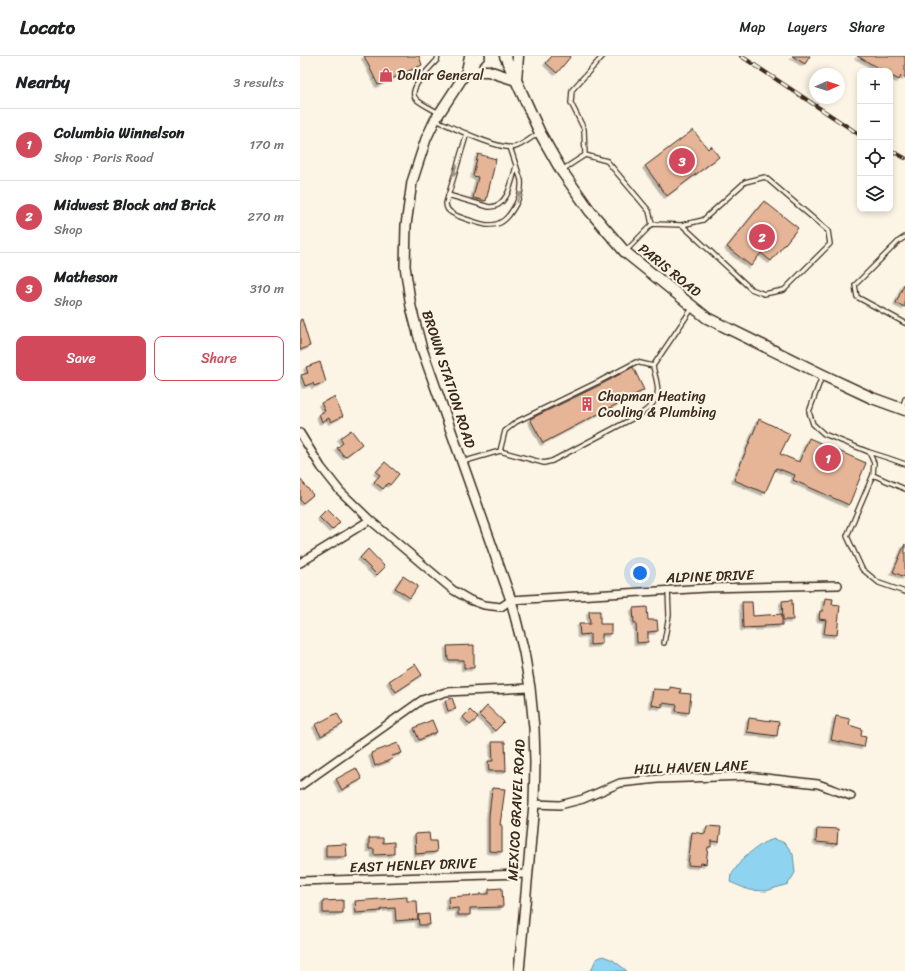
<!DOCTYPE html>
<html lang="en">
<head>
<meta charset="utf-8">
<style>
  body { margin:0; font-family:Sriracha,sans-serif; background:#f6f6f6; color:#202124 }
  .controls { position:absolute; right:12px; top:12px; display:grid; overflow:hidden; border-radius:8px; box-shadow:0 2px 6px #0003 }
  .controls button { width:36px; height:36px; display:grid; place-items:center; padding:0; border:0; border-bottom:1px solid #e0e0e0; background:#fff; color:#202124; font:20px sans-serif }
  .compass { position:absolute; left:509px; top:12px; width:36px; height:36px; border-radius:50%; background:#fff; box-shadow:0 2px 6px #0003; rotate:87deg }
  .you { position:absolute; left:340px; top:517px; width:14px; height:14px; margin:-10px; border:3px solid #fff; border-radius:50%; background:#1a73e8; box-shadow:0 0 0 6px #1a73e833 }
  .badge { display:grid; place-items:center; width:26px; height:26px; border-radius:50%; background:#d1495b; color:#fff; font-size:13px; font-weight:700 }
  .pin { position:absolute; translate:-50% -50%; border:2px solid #fff; box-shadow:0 1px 4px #0006 }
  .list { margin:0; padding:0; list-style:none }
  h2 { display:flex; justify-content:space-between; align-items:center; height:52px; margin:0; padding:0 16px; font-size:17px }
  h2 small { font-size:13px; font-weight:400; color:#757577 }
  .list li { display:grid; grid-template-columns:26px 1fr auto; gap:12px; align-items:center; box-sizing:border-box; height:72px; padding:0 16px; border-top:1px solid #e0e0e0 }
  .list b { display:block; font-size:15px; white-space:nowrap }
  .list p { margin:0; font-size:13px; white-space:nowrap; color:#757577 }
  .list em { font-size:13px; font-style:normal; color:#757577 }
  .actions { display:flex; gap:8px; padding:12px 16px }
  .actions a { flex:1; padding:9px 0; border:1px solid #d1495b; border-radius:8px; text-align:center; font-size:14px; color:#d1495b }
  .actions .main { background:#d1495b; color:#fff }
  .icon { flex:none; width:22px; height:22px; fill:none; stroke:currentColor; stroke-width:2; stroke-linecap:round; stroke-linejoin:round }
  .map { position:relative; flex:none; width:605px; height:915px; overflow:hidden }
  header { display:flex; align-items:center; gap:24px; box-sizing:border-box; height:56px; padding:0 20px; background:#fff; border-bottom:1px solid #e0e0e0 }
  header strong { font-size:19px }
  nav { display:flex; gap:22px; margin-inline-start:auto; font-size:14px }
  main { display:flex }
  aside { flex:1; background:#fff }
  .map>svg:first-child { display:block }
  .water { fill:#8ed4f0; stroke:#6d909c }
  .building { fill:#e6b597; stroke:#3b2a1e; filter:url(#shadow) }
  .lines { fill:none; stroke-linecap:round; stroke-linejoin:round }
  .service-casing { stroke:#3b2a1e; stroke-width:6 }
  .minor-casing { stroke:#3b2a1e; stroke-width:10 }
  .tertiary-casing { stroke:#3b2a1e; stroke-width:12 }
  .secondary-casing { stroke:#3b2a1e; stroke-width:13 }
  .service { stroke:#fcf5e5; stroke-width:3.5 }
  .minor { stroke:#fcf5e5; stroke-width:7 }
  .tertiary { stroke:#fcf5e5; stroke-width:9 }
  .secondary { stroke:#fcf5e5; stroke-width:10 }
  .rail-casing { stroke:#3b2a1e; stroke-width:4 }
  .rail { stroke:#fcf5e5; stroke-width:2.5; stroke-dasharray:8; stroke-linecap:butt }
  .oneway { fill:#9c9082 }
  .labels { text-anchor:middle; stroke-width:4; stroke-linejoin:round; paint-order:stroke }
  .poi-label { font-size:14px; fill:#3b2a1e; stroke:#fcf5e5; text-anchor:start }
  .street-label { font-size:14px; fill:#3b2a1e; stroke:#fcf5e5 }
</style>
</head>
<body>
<header>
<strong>Locato</strong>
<nav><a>Map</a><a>Layers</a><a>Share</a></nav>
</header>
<main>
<aside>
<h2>Nearby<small>3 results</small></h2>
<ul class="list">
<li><span class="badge">1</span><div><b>Columbia Winnelson</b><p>Shop · Paris Road</p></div><em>170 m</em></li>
<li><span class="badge">2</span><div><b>Midwest Block and Brick</b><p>Shop</p></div><em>270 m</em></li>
<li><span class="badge">3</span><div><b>Matheson</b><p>Shop</p></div><em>310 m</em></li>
</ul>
<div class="actions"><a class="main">Save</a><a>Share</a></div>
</aside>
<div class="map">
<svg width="605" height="915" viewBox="0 0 605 915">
  <defs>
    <filter id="shadow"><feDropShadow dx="-2.5" dy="2.5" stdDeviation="0" flood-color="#0004"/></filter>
  </defs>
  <rect width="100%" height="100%" fill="#fcf5e5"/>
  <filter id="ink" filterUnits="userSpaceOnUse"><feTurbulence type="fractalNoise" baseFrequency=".025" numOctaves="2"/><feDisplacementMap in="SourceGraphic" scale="8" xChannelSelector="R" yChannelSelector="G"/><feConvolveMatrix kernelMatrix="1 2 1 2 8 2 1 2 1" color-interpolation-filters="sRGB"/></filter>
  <g filter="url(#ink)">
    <path class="water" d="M474,783l11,4 8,11 2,19 -7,11 -22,7 -17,-1 -19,-8 1,-7 13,-18 19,-14z
      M303,900l10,4 14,11h-36l5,-12z"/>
    <path class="building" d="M64,0h55l3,9 -44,20z
      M252,0h19l-14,17 -11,-10z
      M492,0h18l-5,8z
      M557,0h48v22l-4,-2 -2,4 -9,-5v-4h-6z
      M393,74l15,19 3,-3 8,11 -52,39 -22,-30z
      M178,98l18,5 -10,42 -13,-3 5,-21 -5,-1z
      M464,145l34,27 -27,33 -10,-8 -10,13 -24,-19z
      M605,226v25l-9,-4z
      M2,263l8,27 -10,4v-30z
      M20,306l6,20 -12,4 -1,-3 -8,3 -4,-11 7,-2 -2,-6z
      M333,311l11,23 -101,53 -13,-24 72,-35z
      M34,341l9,19 -12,6 -2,-4 -7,4 -3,-8 6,-3 -4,-8z
      M459,363l31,15 -10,20 19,8 10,-24 57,25 -17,42 -56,-25 2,-5 -19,-7 -11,25 -31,-13z
      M51,374l11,14 -17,13 -8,-9 6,-5 -3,-5z
      M85,406l14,12 -9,11 -2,-2 -5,6 -9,-7 6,-7 -4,-3z
      M0,423l13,16 -10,8 -3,-3z
      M27,453l13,13 -8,8 -13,-13z
      M605,488v33l-12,-5z
      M68,493l17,18 -8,8 -17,-17z
      M103,520l15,10 -8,12 -15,-10z
      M525,542l8,1 -1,5 8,1 -3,30 -13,-1 2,-14 -7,-1 1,-8h3z
      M492,544l1,20h-10l-1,-19z
      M442,546h10l1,14 29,-2v11l-18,1v1l-21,1z
      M347,551l1,13h9l1,11 -10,1v10l-11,1 -1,-20h-2l-1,-15z
      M289,555h11v13h11v10h-9v10l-12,1v-11l-10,1 -1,-11h11z
      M174,589v23h-10v-8h-16l-1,-14z
      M115,608l7,11 -26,17 -7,-11z
      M370,631l11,2 -1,4 11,1 -2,19 -13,-2 1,-6 -15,-2v4l-11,-2 2,-16 17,1z
      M152,642l4,11 -8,2 -3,-10z
      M187,650l17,16 -9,9 -16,-16z
      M170,654l8,8 -8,7 -7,-8z
      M37,657l6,11 -22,12 -6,-11z
      M536,660l14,3 -1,6 13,4 -1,7 5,1 -2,10 -33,-7z
      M449,662l30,4 -2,14 -30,-4z
      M132,664l5,12 -18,8 -5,-12z
      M192,686h13l1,29h-17l-1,-10h5z
      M98,687l4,10 -10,3 1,3 -18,7 -4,-13z
      M56,712l6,11 -20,11 -6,-11z
      M192,732l13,1 -5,36h2v27l-13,-1v-35z
      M407,770l14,1 -2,15 -8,-1v6h-3l-2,17 -5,-1 -1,3 -12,-1 4,-33 13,2z
      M517,772l21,1 -1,15 -21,-2z
      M129,777l1,8h6l1,11 -21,2 -1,-20z
      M69,782h14v5l11,-1v12l-20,1v-6h-5z
      M46,788l1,13h-21v-12z
      M202,832l1,19 -33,1v7h-12v-7l-9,1 -1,-12 32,-2v-1h9v-5z
      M107,841v4h10l1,18 -22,2 -1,-13 -14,1v2l-25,2 -1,-12z
      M43,844v13h-20v-12z
      M129,858l1,11h-11l-1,-10z"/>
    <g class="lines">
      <defs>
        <path id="service" d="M138,0l-1,4c-7,8 -32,31 -20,40 6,5 15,9 22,13
          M136,64c16,7 64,31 79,27 8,-2 17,-10 24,-14
          M167,77l-21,70c0,4 2,8 6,10 5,4 29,11 35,12 3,0 7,0 10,-1 9,-3 14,-11 19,-20 4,-8 6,-15 5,-24l-11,-33
          M285,99l22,6 42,50 3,13 -26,27
          M262,114l23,-15 -1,-26 -13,-26 1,-13 31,-34
          M148,139l41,12c19,1 23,-27 27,-41
          M352,168l30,1 21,-5 42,-38 20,-5 63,54 2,13 -46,46 -20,4 -13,-5 -69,-64
          M605,181l-6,4 -44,44 2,12 48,26
          M522,320l-13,36 4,12 11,10 45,18 5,11 -1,12 -26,61 15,33 17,14 26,9
          M602,352l3,-9
          M200,395l5,-20 11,-9 84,-41 36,-19 17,4
          M569,396l19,6 17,6
          M162,406l38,-11 44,12 8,-2 89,-47c5,-4 11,-8 14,-14 6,-10 0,-23 -2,-34l40,-59
          M573,419l32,14
          M364,587l5,-28 -1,-25"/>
        <path id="minor" d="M0,377l21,34 19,24 30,29 83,70 17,10 14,5 17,2 10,-7 196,-12 131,-3
          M0,507l70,-43
          M0,730l122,-86 24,-8 84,-4
          M234,748l26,1 23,-6 37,-16 38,-4 89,-3 71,8 33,12
          M0,825l227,-7"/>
        <path id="tertiary" d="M180,0l-13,15 -32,49 -9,19 -14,43 -6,43 -1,41 6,41 11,42 89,251 13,52 6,36 4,40 1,35 -1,41 -15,167"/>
        <path id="secondary" d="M170,0l-3,15h21l28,9 2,-24
          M205,0l35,77 21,37 29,41 35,41 82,66 116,57 49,23 33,12"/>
      </defs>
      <use href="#service" class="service-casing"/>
      <use href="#minor" class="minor-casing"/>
      <use href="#tertiary" class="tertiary-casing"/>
      <use href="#secondary" class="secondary-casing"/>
      <use href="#service" class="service"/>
      <use href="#minor" class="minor"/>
      <use href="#tertiary" class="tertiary"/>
      <use href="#secondary" class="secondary"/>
      <defs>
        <path id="rail" d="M441,0l119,79
          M590,94l15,8"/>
      </defs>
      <use href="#rail" class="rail-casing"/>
      <use href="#rail" class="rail"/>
    </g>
    <defs><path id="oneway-solid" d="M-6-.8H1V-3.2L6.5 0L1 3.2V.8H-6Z"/></defs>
    <g class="oneway">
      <use href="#oneway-solid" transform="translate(155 114) rotate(107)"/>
      <use href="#oneway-solid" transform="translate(219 141) rotate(-69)"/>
    </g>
  </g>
  <defs>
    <symbol id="shop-bare" viewBox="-9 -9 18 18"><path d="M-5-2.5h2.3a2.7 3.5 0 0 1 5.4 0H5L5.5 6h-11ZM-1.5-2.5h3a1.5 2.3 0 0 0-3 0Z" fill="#d1495b" stroke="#fcf5e5" stroke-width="2.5" paint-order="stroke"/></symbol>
    <symbol id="building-bare" viewBox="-9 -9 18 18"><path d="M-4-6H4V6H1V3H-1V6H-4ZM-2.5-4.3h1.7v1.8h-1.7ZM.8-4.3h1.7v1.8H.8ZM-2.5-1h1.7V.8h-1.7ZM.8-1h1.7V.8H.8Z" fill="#d1495b" stroke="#fcf5e5" stroke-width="2.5" paint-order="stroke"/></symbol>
  </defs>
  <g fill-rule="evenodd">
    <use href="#shop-bare" x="76" y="9" width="20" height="20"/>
    <use href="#building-bare" x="277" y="338" width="20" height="20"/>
  </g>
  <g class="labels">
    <g class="poi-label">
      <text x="97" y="24">Dollar General</text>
      <text x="298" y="345">Chapman Heating<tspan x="298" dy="16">Cooling &amp; Plumbing</tspan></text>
    </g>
    <g class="street-label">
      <text transform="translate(370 214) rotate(39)" y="5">PARIS ROAD</text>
      <text transform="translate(149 323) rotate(72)" y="5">BROWN STATION ROAD</text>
      <text transform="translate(410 520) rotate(-2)" y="5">ALPINE DRIVE</text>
      <text transform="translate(391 711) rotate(-2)" y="5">HILL HAVEN LANE</text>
      <text transform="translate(216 754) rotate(-87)" y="5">MEXICO GRAVEL ROAD</text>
      <text transform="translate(113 809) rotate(-2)" y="5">EAST HENLEY DRIVE</text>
    </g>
  </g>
</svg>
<div class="controls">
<button>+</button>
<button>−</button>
<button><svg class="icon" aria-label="locate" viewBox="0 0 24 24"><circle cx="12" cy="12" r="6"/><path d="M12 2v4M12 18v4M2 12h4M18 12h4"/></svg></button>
<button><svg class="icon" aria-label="layers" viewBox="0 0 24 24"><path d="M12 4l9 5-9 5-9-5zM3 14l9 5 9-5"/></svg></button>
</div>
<svg class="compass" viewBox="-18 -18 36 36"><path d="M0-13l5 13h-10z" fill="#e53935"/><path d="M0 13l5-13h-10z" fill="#757577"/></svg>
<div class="you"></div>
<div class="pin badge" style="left:528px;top:402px">1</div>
<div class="pin badge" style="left:462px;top:181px">2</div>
<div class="pin badge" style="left:382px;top:105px">3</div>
</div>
</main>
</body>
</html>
